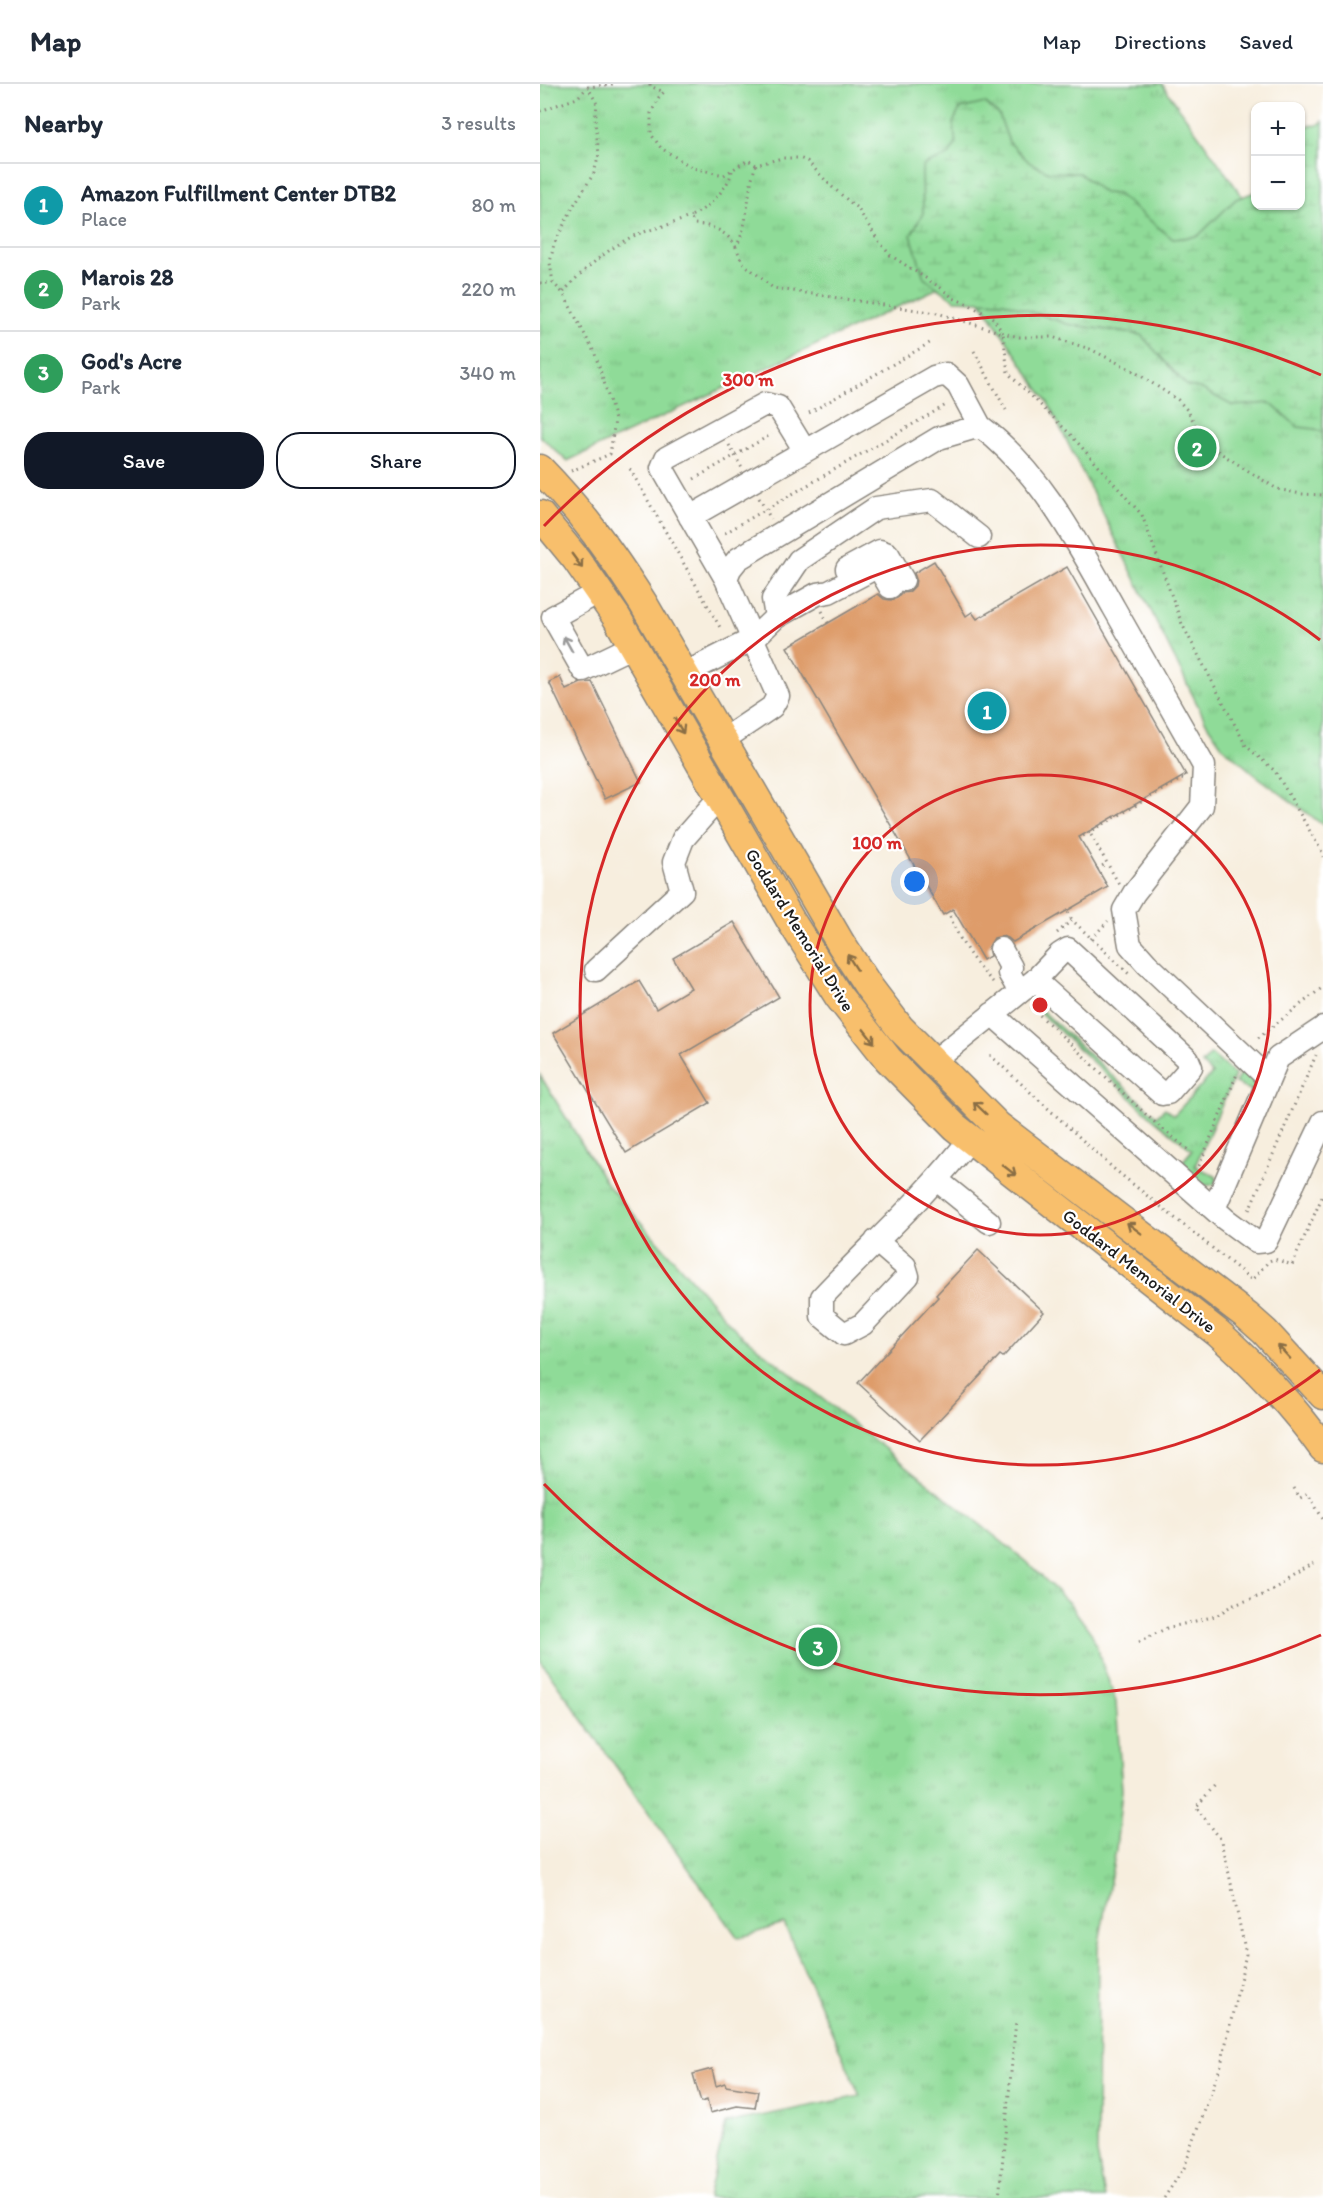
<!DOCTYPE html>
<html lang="en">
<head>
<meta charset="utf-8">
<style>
  body { margin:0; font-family:Itim,sans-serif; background:#f6f6f7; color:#1f2937 }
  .controls { position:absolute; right:18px; top:18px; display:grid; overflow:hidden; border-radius:12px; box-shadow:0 2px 4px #0004 }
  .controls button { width:54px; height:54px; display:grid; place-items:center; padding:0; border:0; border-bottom:2px solid #e0e1e3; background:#fff; color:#1f2937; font:30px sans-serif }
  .you { position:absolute; left:375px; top:798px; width:21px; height:21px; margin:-15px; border:4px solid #fff; border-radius:50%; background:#1a73e8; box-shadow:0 0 0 9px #1a73e833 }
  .badge { display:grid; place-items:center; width:39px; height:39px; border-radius:50%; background:#111827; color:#fff; font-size:20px; font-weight:700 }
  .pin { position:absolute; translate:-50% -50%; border:3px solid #fff; box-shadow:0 2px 6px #0006 }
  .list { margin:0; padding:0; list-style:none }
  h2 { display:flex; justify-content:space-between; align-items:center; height:78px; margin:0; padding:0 24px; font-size:26px }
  h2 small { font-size:20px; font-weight:400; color:#747a83 }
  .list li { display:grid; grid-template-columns:39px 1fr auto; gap:18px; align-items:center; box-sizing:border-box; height:84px; padding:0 24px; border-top:2px solid #e0e1e3 }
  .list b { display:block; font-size:22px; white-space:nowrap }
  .list p { margin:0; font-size:20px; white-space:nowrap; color:#747a83 }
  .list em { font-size:20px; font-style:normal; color:#747a83 }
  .actions { display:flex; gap:12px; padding:18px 24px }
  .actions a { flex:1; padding:14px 0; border:2px solid #111827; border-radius:24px; text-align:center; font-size:21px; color:#111827 }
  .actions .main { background:#111827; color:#fff }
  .map { position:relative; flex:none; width:783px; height:2114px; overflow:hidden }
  header { display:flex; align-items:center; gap:36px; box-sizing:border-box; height:84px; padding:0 30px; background:#fff; border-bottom:2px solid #e0e1e3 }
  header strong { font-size:28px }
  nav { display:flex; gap:33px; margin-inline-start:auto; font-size:21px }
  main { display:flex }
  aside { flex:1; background:#fff }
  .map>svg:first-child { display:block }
  .grass { fill:url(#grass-tufts); stroke:#567c5a; stroke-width:1.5 }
  .wetland { fill:url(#wetland-marsh); stroke:#567c5a; stroke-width:1.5 }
  .building { fill:#de9c6a }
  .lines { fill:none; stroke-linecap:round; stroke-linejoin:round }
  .minor-casing { stroke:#8a857d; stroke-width:25 }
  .major-casing { stroke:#8a857d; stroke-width:31 }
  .path { stroke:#8a857d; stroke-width:3; stroke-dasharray:1.5 4.5; stroke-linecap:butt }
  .minor { stroke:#fff; stroke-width:22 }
  .major { stroke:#f8bf6c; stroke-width:28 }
  .oneway { stroke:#8a6e44 }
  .oneway2 { stroke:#999 }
  .ring { fill:none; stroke:#d62828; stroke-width:3 }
  .labels { text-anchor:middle; stroke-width:4.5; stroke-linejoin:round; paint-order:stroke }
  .street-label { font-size:18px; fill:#1c1c1c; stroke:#fff }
  .centre { fill:#d62828; stroke:#fff; stroke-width:3 }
  .ring-label { font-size:18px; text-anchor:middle; font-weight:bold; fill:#d62828; stroke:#fff; stroke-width:4.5; stroke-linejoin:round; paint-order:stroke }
</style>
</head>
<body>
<header>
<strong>Map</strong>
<nav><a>Map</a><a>Directions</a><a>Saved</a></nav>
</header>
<main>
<aside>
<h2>Nearby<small>3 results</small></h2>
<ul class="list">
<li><span class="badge" style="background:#0f9aa8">1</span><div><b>Amazon Fulfillment Center DTB2</b><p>Place</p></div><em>80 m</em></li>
<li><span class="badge" style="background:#2e9e5b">2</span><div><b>Marois 28</b><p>Park</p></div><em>220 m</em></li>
<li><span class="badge" style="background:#2e9e5b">3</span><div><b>God's Acre</b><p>Park</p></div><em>340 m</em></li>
</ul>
<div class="actions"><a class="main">Save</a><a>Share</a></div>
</aside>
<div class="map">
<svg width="783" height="2114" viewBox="0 0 783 2114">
  <defs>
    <pattern id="grass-tufts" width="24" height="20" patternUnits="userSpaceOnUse" patternTransform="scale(1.5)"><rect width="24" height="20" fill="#8fdb98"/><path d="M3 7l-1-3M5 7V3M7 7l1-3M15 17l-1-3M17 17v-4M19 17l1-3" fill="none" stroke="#7bbb82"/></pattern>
    <pattern id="wetland-marsh" width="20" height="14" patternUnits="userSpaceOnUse" patternTransform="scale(1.5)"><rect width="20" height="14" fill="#8fdb98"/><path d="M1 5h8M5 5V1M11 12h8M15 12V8" fill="none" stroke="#7bbb82"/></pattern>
  </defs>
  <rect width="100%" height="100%" fill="#fff"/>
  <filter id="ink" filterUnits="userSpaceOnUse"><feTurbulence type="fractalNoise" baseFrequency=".0167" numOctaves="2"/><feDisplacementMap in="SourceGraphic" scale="12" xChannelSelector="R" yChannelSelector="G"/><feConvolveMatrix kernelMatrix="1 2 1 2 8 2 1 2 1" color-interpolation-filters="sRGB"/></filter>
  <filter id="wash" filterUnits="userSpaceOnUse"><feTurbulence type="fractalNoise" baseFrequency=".008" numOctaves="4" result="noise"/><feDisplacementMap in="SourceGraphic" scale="24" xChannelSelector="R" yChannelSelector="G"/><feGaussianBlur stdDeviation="1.35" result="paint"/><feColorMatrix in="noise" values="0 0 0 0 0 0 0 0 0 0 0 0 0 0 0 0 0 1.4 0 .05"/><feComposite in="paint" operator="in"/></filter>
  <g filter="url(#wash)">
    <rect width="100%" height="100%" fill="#f7eede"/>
    <path class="grass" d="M0,0h622l161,225v516l-69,-51 -32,-28 -15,-22 -159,-321 -84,-127 -397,185 -27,-25z
      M496,921l120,111 9,-8 9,7 38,-41 -10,-10 9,-10 24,21 -40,91 22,11 -2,7c-15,6 -26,-8 -37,-17l14,-17 -41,-33 -117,-110z
      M699,983c8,8 18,13 15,25l-19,-9 5,-9 -4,-4z
      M0,991l66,108 131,148 289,230 44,43 22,30 24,68 6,88 -6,59 -18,99 -1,205 8,45h-397l18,-75 134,-27 -76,-172 -46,14 -198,-278z"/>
    <path class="wetland" d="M445,19l14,12 10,27 21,21 19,9 30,1 25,20 13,1 56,45 25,-3 38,-37 19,-7 1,14h44l1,-80 17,-1 5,-4v312l-8,-4 -17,-2 -28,-24 -37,3 -33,-18 -13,-2 -46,-51 -74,-11 -63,-22 -49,-2 -31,-22 -13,-43 12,-22 -1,-43 3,-6 23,-8 8,-12 -3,-21 7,-14z"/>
    <g id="blocks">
      <path class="building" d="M394,477l32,55 6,-4 5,7 90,-52 119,208 -107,62 29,50 -95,55 -5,-4 -6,-2 -8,2 -6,10 2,8 -7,4 -30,-51 -10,6 -156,-268 91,-53 6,5 7,1 6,-2 5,-5 7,-1 6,-6 1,-7 -2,-6z
        M20,593l6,13 15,-7 11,-1 49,100 -36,17 -56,-117z
        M194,838l45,75 -98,58 29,48 -84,50 -73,-120 86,-52 17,28 35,-21 -18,-30z
        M438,1166l66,62 -41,45 -3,-2 -80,85 -62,-57 80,-86 -2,-2z
        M172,1985l4,17 9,-3 1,3 32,5 -3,17 -18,-2 -27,7 -3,-13 -6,2 -8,-28z"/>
    </g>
  </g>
  <g filter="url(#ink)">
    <use href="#blocks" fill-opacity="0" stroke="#8a857d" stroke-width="1.5"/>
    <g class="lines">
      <defs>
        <path id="minor" d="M150,433l244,-140 12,-3 12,11 22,41
          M307,485l33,-18 8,3 15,26
          M186,495l-64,-111 4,-10 99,-54 13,3 27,44
          M59,508l-46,25 30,53 50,-24
          M236,533l-3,-18 26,-39 77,-52 56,-8 47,37
          M144,590l69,-35 23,-22 41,-23 12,-2 42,-22h9l10,17
          M183,656l49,-33 6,-11 -52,-117 4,-10 8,-10 201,-121 41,-12c61,46 97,116 134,182 30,52 60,105 90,158l-2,40 -68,87 -10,17 6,35 17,19 122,115
          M461,865l10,18 -2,6 11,19
          M56,886l86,-79 -8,-29 9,-23 37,-42
          M452,930l233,205 31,23 10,-1 57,-119
          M393,978l102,-82 25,-26 8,-5 120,111 3,7 -23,26 -6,1 -127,-114
          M397,1096l52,42
          M674,1125l64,-151 45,-30
          M336,1157l29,25 3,10 -45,48 -19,10 -22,-18v-19c49,-52 104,-101 148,-158"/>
        <path id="major" d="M0,385c42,43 71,84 103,134l198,341 28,43 31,41 97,97 250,191 18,16 58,63
          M0,431l36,44 41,59 174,303 48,76 49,62 67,68 263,206c39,35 74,72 105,115"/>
      </defs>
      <use href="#minor" class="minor-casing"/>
      <use href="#major" class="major-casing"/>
      <path class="path" d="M110,0v2l14,6 -5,5 -8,16v21l10,14 32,20 31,7 24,-15 8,5 26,-7h17l8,3 24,25 27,23 20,31 12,15 51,33 12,10 15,6 25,14 10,15 16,4h33l38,12 42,21 46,30 10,11 11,21 15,17 63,40 24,5 22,1
        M0,27l37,-13 11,-11 26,-3
        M216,81c-10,26 -6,57 -20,82l6,15 31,26 164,25 66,20 5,40 61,60 73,82 40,109 64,122 29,25 47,81 1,5
        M192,87c-4,18 -25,38 -41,45l3,8c17,1 33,7 42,23
        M0,199h13l10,10
        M13,199l-3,-20 4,-19 20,-39 20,-32 5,-19 -4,-32 2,-18 -9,-17
        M434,267l32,59
        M269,329l124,-72
        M189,361l13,23
        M90,385l91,160
        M31,387l39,-17 5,-34 -11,-38 -9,-28 -32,-61c15,-20 54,-52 78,-60 17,-6 33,-9 50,-17
        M154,395l78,-45
        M219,414l12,21
        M185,449l221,-128
        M282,527l6,12
        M551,751l28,49
        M543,752l98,-57 5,1
        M557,785l10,-6
        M528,828l4,8
        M410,832c10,26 23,46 43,66
        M517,849l15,-13 57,54
        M551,855l17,-18
        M491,923l122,114 37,30
        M718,954l65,-51
        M450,971l124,114 138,111 17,-19 5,-2 18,6 31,-70
        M659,1082l38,-92
        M709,1126l67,-155
        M754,1404l6,10 8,-4 15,25
        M599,1558l28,-14 49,-12 15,-10 32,-11 51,-30
        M459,2114l17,-178
        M624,2114l20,-30 37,-103 25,-111 -24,-113 -26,-34 20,-23"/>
      <use href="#minor" class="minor"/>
      <use href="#major" class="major"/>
    </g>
    <defs><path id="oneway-shaft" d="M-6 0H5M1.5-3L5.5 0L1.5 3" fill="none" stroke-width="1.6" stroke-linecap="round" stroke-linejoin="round" transform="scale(1.5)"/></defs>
    <g class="oneway">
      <use href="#oneway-shaft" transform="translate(37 477) rotate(54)"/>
      <use href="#oneway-shaft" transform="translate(139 642) rotate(60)"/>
      <use href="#oneway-shaft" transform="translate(312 878) rotate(-123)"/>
      <use href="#oneway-shaft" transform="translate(329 952) rotate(52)"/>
      <use href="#oneway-shaft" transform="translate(440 1024) rotate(-136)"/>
      <use href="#oneway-shaft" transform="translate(469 1086) rotate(38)"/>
      <use href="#oneway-shaft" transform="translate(594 1144) rotate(-143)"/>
      <use href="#oneway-shaft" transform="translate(744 1268) rotate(-133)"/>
    </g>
    <use class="oneway2" href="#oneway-shaft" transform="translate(28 560) rotate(-119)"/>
  </g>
  <g class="ring">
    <circle cx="500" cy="921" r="230"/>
    <path d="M780 1286A460 460 0 1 1 780 556"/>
    <path d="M781 1551A690 690 0 0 1 4 1400M4 442A690 690 0 0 1 781 291"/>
  </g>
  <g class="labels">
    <g class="street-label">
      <text transform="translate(260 846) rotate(58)" y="6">Goddard Memorial Drive</text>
      <text transform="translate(599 1187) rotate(38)" y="6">Goddard Memorial Drive</text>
    </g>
  </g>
  <circle cx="500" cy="921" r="9" class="centre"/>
  <g class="ring-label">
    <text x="208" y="302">300 m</text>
    <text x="175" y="602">200 m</text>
    <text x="337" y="765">100 m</text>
  </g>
</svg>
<div class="controls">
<button>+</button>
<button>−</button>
</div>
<div class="you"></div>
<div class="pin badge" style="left:447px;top:627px;background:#0f9aa8">1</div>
<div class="pin badge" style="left:657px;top:364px;background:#2e9e5b">2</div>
<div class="pin badge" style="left:278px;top:1563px;background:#2e9e5b">3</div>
</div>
</main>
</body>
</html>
